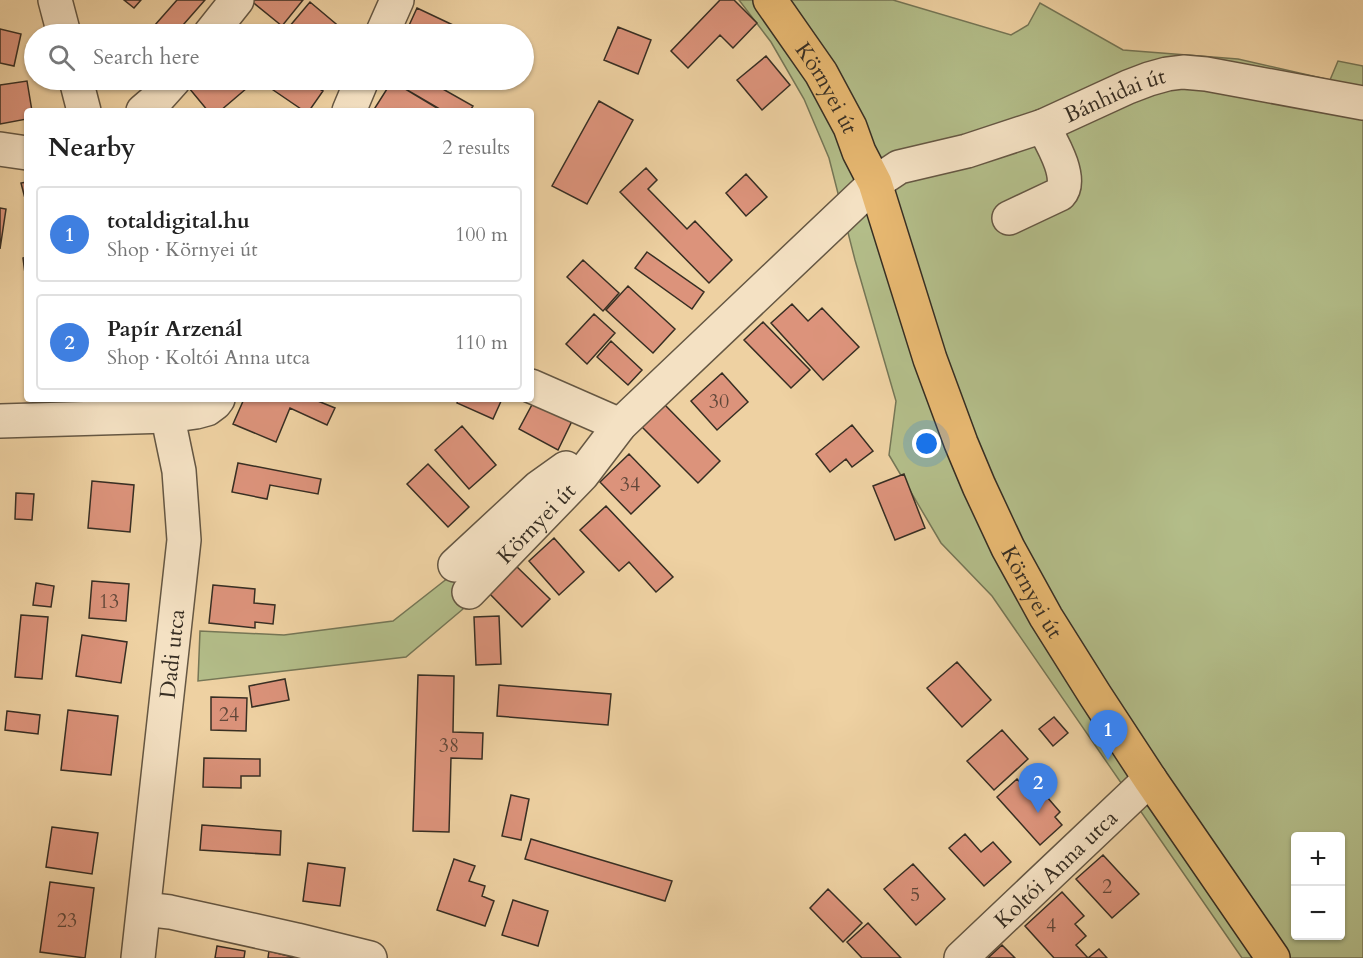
<!DOCTYPE html>
<html lang="en">
<head>
<meta charset="utf-8">
<style>
  body { margin:0; font-family:Cardo,serif; background:#f2f2f2; color:#222 }
  .controls { position:absolute; right:18px; bottom:18px; display:grid; overflow:hidden; border-radius:6px; box-shadow:0 2px 4px #0004 }
  .controls button { width:54px; height:54px; display:grid; place-items:center; padding:0; border:0; border-bottom:2px solid #e0e0e0; background:#fff; color:#222; font:30px sans-serif }
  .you { position:absolute; left:927px; top:444px; width:21px; height:21px; margin:-15px; border:4px solid #fff; border-radius:50%; background:#1a73e8; box-shadow:0 0 0 9px #1a73e833 }
  .badge { display:grid; place-items:center; width:39px; height:39px; border-radius:50%; background:#db2777; color:#fff; font-size:20px; font-weight:700 }
  .pin { position:absolute; translate:-50% -50px; filter:drop-shadow(0 2px 3px #0008) }
  .pin::after { content:''; position:absolute; top:32px; width:21px; height:18px; background:inherit; clip-path:polygon(0 0,100% 0,50% 100%) }
  .list { margin:0; padding:0; list-style:none }
  h2 { display:flex; justify-content:space-between; align-items:center; height:78px; margin:0; padding:0 24px; font-size:26px }
  h2 small { font-size:20px; font-weight:400; color:#767676 }
  .list li { display:grid; grid-template-columns:39px 1fr auto; gap:18px; align-items:center; box-sizing:border-box; height:96px; margin:0 12px 12px; padding:0 12px; border:2px solid #e0e0e0; border-radius:6px }
  .list b { display:block; font-size:22px; white-space:nowrap }
  .list p { margin:0; font-size:20px; white-space:nowrap; color:#767676 }
  .list em { font-size:20px; font-style:normal; color:#767676 }
  .icon { flex:none; width:33px; height:33px; fill:none; stroke:currentColor; stroke-width:2; stroke-linecap:round; stroke-linejoin:round }
  .map { position:relative; flex:none; width:1363px; height:958px; overflow:hidden }
  .search { position:absolute; background:#fff; box-shadow:0 2px 4px #0004; left:24px; top:24px; width:510px; height:66px; display:flex; align-items:center; gap:15px; box-sizing:border-box; padding:0 21px; border-radius:33px; color:#767676; font-size:22px }
  .panel { position:absolute; background:#fff; box-shadow:0 2px 4px #0004; left:24px; top:108px; width:510px; height:294px; border-radius:6px }
  .map>svg:first-child { display:block }
  .green { fill:#b3bd89; stroke:#757656; stroke-width:1.5; fill-rule:evenodd }
  .building { fill:#dc937b; stroke:#372e23; stroke-width:1.5 }
  .lines { fill:none; stroke-linecap:round; stroke-linejoin:round }
  .minor-casing { stroke:#655743; stroke-width:36 }
  .major-casing { stroke:#372e23; stroke-width:36 }
  .minor { stroke:#f4e1c3; stroke-width:33 }
  .major { stroke:#e7b871; stroke-width:33 }
  .labels { text-anchor:middle; stroke-width:4.5; stroke-linejoin:round; paint-order:stroke }
  .number-label { font-size:20px; fill:#604739 }
  .street-label { font-size:22px; fill:#372e23; stroke:#f4e1c3 }
</style>
</head>
<body>
<div class="map">
<svg width="1363" height="958" viewBox="0 0 1363 958">
  <rect width="100%" height="100%" fill="#eed1a2"/>
  <filter id="stains"><feTurbulence type="fractalNoise" baseFrequency=".00333" numOctaves="4"/><feColorMatrix values="0 0 0 0 .2 0 0 0 0 .09 0 0 0 0 .02 0 0 0 .5 -.17"/></filter>
  <radialGradient id="worn" r=".72"><stop offset=".6" stop-color="#630" stop-opacity="0"/><stop offset="1" stop-color="#630" stop-opacity=".3"/></radialGradient>
  <path class="green" d="M739,0h154l118,35 17,-10 12,-22 83,47 115,9 92,21 8,-19 25,5v892h-121l-250,-362 -51,-53 -52,-88 7,-54 -41,-141 -26,-102 -25,-59 -33,-57zM1296,836h44v100h-44z
    M453,574l8,12 2,23 -57,48 -208,24 2,-50 84,4 109,-14z"/>
  <path class="building" d="M124,0h17l-7,8z
    M177,0h28l-29,33 2,1h-31z
    M250,0h53l-21,26z
    M720,0h14l23,23 -24,25 -13,-13 -32,33 -17,-17z
    M310,2l38,32h-51l-8,-7z
    M417,8l55,26h-60l-6,-2z
    M618,27l33,13 -13,34 -34,-14z
    M0,29l21,5 -7,32 -14,-3z
    M766,56l24,29 -28,25 -25,-30z
    M187,80h53l7,8 -27,23h-12l-24,-29z
    M261,80h45l17,11 -14,20h-5l-44,-30z
    M390,80h37l46,26 -3,5h-27z
    M27,81l5,30h-5v8l-27,5v-39z
    M392,81l50,30h-69z
    M599,101l34,19 -46,84 -35,-18z
    M646,168l11,12 -9,9 39,40 8,-8 37,39 -23,23 -89,-91z
    M746,174l21,23 -21,19 -20,-23z
    M27,182v24l-6,-23z
    M0,208l6,1 -6,40z
    M647,252l57,40 -12,17 -57,-41z
    M27,257v32l-4,-31z
    M583,260l36,33 -16,18 -36,-34z
    M628,286l47,43 -22,24 -47,-43z
    M792,304l16,17 14,-13 37,39 -36,33 -52,-57z
    M594,314l21,19 -28,31 -21,-20z
    M763,322l47,48 -19,18 -47,-48z
    M611,341l31,29 -14,15 -31,-28z
    M722,373l26,29 -31,28 -26,-29z
    M244,399h69l22,9 -8,17 -37,-17 -14,34 -43,-18z
    M459,399h43l-9,20 -36,-16z
    M534,401l38,20 -14,29 -39,-21z
    M662,402l58,59 -22,22 -58,-58z
    M852,425l21,26 -21,16 -6,-8 -16,13 -14,-18z
    M462,426l34,39 -27,24 -34,-39z
    M629,454l31,32 -29,28 -31,-32z
    M238,463l83,16 -3,15 -48,-9 -3,14 -35,-7z
    M428,464l41,43 -21,20 -41,-43z
    M904,474l21,54 -30,12 -22,-54z
    M92,481l42,4 -4,47 -42,-4z
    M16,493l18,1 -2,26 -17,-1z
    M606,506l67,71 -17,15 -27,-30 -10,9 -39,-41z
    M554,538l30,34 -25,23 -30,-34z
    M514,564l36,35 -28,28 -35,-36z
    M92,581l37,3 -3,37 -37,-3z
    M36,583l18,3 -3,21 -18,-2z
    M213,585l42,4 -1,14 21,2 -2,19 -18,-2v6l-46,-5z
    M21,615l27,2 -6,62 -27,-2z
    M499,616l2,48 -25,1 -2,-48z
    M82,635l45,7 -6,41 -45,-7z
    M957,662l34,38 -29,27 -35,-39z
    M418,675l36,1 -1,56 30,1 -1,26 -31,-1 -2,74 -36,-1z
    M285,679l4,21 -37,7 -3,-21z
    M499,685l112,9 -3,31 -111,-9z
    M211,697l36,1 -1,33 -35,-1z
    M68,710l50,6 -7,59 -50,-5z
    M7,711l33,4 -2,19 -33,-4z
    M1054,717l14,16 -15,13 -14,-17z
    M1002,730l26,29 -34,31 -27,-29z
    M204,758l56,1v17h-19v12l-38,-1z
    M1017,779l22,24 8,-6 13,15 -5,5 7,8 -22,20 -43,-48z
    M511,795l18,4 -8,41 -19,-4z
    M202,825l79,6 -1,24 -80,-5z
    M52,827l46,6 -6,41 -46,-7z
    M965,834l16,18 12,-10 18,20 -27,24 -35,-38z
    M531,839l141,42 -7,20 -140,-42z
    M1103,855l36,39 -27,24 -36,-39z
    M454,859l21,7 -6,15 16,5 -3,10 12,5 -9,25 -48,-16z
    M308,863l37,5 -5,38 -37,-5z
    M913,864l32,35 -29,26 -32,-36z
    M50,882l44,6 -9,70 -45,-6z
    M828,889l34,34 -19,19 -33,-34z
    M1062,892l22,24 -9,8 11,12 -10,9 12,13h-34l-29,-32z
    M513,900l35,11 -10,35 -36,-11z
    M868,923l33,35h-39l-15,-16z
    M1002,945l13,13h-27z
    M217,946l28,5 -1,7h-29z
    M1099,949l8,9h-19z
    M269,951l27,7h-28z"/>
  <g class="lines">
    <defs>
      <g id="minor">
        <path d="M55,0l9,34"/>
        <path d="M210,34l27,-34"/>
        <path d="M382,34l15,-34"/>
        <path d="M76,80l8,31"/>
        <path d="M143,111l14,-12 17,-19"/>
        <path d="M349,111l13,-31"/>
        <path d="M0,149l27,4"/>
        <path d="M1009,218l51,-24c14,-15 -9,-53 -17,-68"/>
        <path d="M531,386l89,39"/>
        <path d="M0,421l168,-5 28,-4 11,-3 8,-6 3,-4"/>
        <path d="M455,565l83,-77 28,-20"/>
        <path id="s1" d="M469,592l113,-117 38,-50 255,-242 24,-16 68,-16 76,-25 85,-39 21,-8 18,-5 16,-2 23,2 157,29"/>
        <path d="M144,909l26,3 127,28 73,18"/>
        <path id="s2" d="M138,958l46,-418 -5,-69 -15,-72"/>
        <path id="s3" d="M961,958l189,-179"/>
      </g>
      <g id="major">
        <path id="s4" d="M770,0l51,73 29,54 9,25 16,31 55,176 31,84 18,43 29,62 38,69 49,78 55,84 123,179"/>
      </g>
    </defs>
    <use href="#minor" class="minor-casing"/>
    <use href="#major" class="major-casing"/>
    <use href="#minor" class="minor"/>
    <use href="#major" class="major"/>
  </g>
  <g class="labels">
    <g class="number-label">
      <text x="719" y="408">30</text>
      <text x="630" y="491">34</text>
      <text x="109" y="608">13</text>
      <text x="229" y="721">24</text>
      <text x="449" y="752">38</text>
      <text x="1107" y="893">2</text>
      <text x="915" y="901">5</text>
      <text x="67" y="927">23</text>
      <text x="1051" y="932">4</text>
    </g>
    <g class="street-label">
      <text dy="8" stroke="none"><textPath href="#s4" startOffset="105">Környei út</textPath></text>
      <text dy="8" stroke="none"><textPath href="#s1" startOffset="834">Bánhidai út</textPath></text>
      <text dy="8" stroke="none"><textPath href="#s1" startOffset="96">Környei út</textPath></text>
      <text dy="8" stroke="none"><textPath href="#s4" startOffset="651">Környei út</textPath></text>
      <text dy="8" stroke="none"><textPath href="#s2" startOffset="306">Dadi utca</textPath></text>
      <text dy="8" stroke="none"><textPath href="#s3" startOffset="130">Koltói Anna utca</textPath></text>
    </g>
  </g>
  <rect width="100%" height="100%" filter="url(#stains)"/>
  <rect width="100%" height="100%" fill="url(#worn)"/>
</svg>
<div class="controls">
<button>+</button>
<button>−</button>
</div>
<div class="you"></div>
<div class="pin badge" style="left:1108px;top:760px;background:#3f7fe0">1</div>
<div class="pin badge" style="left:1038px;top:813px;background:#3f7fe0">2</div>
<div class="search"><svg class="icon" aria-label="search" viewBox="0 0 24 24"><circle cx="10" cy="10" r="6"/><path d="M15 15l6 6"/></svg>Search here</div>
<section class="panel">
<h2>Nearby<small>2 results</small></h2>
<ul class="list">
<li><span class="badge" style="background:#3f7fe0">1</span><div><b>totaldigital.hu</b><p>Shop · Környei út</p></div><em>100 m</em></li>
<li><span class="badge" style="background:#3f7fe0">2</span><div><b>Papír Arzenál</b><p>Shop · Koltói Anna utca</p></div><em>110 m</em></li>
</ul>
</section>
</div>
</body>
</html>
